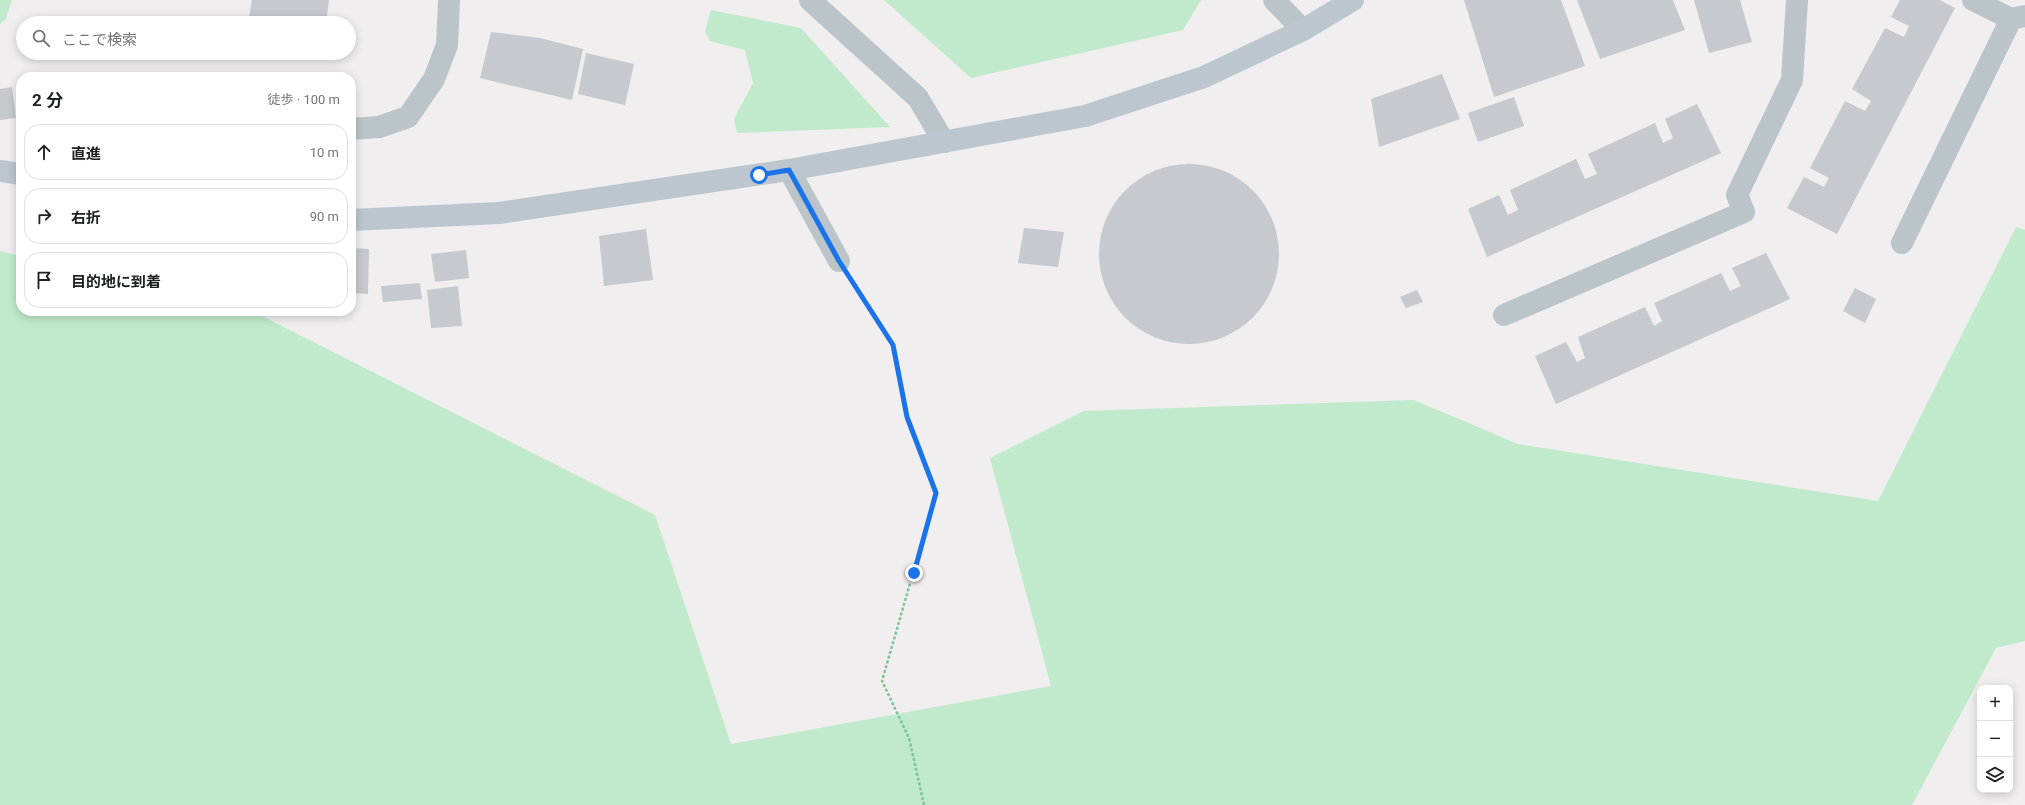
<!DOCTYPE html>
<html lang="ja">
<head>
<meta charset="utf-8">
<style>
  body { margin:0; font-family:Roboto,"Noto Sans JP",sans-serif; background:#f2f2f2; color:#202124 }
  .controls { position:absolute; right:12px; bottom:12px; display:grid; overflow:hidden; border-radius:8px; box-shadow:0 2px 10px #0003 }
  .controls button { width:36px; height:36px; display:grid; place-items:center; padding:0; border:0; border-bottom:1px solid #e0e0e0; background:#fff; color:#202124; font:20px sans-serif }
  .stop { position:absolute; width:12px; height:12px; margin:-9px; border:3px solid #1a73e8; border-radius:50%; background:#fff }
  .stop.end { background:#1a73e8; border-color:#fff; box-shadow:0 1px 4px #0008 }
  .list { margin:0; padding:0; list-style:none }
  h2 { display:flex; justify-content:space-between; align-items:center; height:52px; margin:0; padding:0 16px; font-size:17px }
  h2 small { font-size:13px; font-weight:400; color:#757577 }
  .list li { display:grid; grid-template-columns:26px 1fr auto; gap:12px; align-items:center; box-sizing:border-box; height:56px; margin:0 8px 8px; padding:0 8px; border:1px solid #e0e0e0; border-radius:16px }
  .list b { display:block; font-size:15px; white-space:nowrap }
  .list em { font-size:13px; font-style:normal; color:#757577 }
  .icon { flex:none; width:22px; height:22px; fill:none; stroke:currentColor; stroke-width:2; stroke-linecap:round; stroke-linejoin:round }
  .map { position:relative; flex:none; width:2025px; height:805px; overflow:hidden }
  .search { position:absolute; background:#fff; box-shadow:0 2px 10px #0003; left:16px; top:16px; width:340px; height:44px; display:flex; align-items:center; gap:10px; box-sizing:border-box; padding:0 14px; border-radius:22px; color:#757577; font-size:15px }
  .panel { position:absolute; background:#fff; box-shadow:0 2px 10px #0003; left:16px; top:72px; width:340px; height:244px; border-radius:16px }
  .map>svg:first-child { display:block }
  .green { fill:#c0eacb }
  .building { fill:#c6c9cd }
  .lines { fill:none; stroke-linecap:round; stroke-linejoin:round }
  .path { stroke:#7cc497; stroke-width:2.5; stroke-dasharray:3 2; stroke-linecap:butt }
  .street { stroke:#bac4c9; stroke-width:22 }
  .secondary { stroke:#bbc6ce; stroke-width:22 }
  .route { stroke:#1a73e8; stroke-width:5 }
</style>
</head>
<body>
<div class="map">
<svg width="2025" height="805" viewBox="0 0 2025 805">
  <rect width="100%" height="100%" fill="#f0eeee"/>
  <path class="green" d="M0,0h12l-6,19 -6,5z
    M884,0h317l-18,30 -212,48z
    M711,10l90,18 89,99 -153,6 -3,-14 19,-36 -8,-33 -35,-9 -5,-10z
    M2016,227l9,3v411l-29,7 -84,157h-1912v-554l21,5v55h231l403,204 76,229 320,-58 -61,-228 94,-47 330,-11 104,44 360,57z"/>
  <path class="building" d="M252,0h77l-3,23h-78z
    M1464,0h97l24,66 -91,31z
    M1577,0h96l12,30 -85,29z
    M1694,0h46l12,42 -43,11z
    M1900,0h40l15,8 -118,226 -50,-26 17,-31 20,10 5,-9 -19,-10 35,-67 20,10 6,-10 -19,-12 33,-61 19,9 5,-11 -18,-9z
    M491,32l49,6 43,11 -11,51 -92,-22z
    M586,53l48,11 -9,41 -47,-11z
    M1442,74l18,45 -81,28 -8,-48z
    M12,87l4,31 -16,2v-31z
    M1514,97l10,29 -46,16 -10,-29z
    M1697,104l24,49 -234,104 -19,-48 31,-14 9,20 10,-5 -8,-20 66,-31 9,20 12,-5 -9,-20 67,-31 8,20 10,-5 -8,-19z
    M1099 254a90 90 0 1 1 180 0a90 90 0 1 1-180 0Z
    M1024,228l40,4 -6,35 -40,-4z
    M646,229l7,51 -49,6 -5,-50z
    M351,248l18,1 -1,45 -17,-1z
    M466,250l3,28 -34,4 -4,-28z
    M1766,253l24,46 -234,105 -21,-48 31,-14 11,20 8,-4 -7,-21 67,-30 9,19 8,-5 -8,-18 67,-30 9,18 11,-5 -9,-18z
    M420,283l2,16 -39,3 -2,-16z
    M458,286l4,40 -31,2 -4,-38z
    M1855,288l21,11 -11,24 -22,-12z
    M1417,290l6,12 -17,6 -6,-11z"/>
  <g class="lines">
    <path class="path" d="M855,285l38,60 14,72 29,76 -54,188 27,57 15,67"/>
    <path class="street" d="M810,0l108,98 26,44
      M1274,0l29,30
      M1973,0l38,19
      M351,129l28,-2 29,-10 26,-38 13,-34 2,-45
      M789,170l50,91
      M1902,243l109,-224 14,-3
      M1504,315l240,-103 -7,-17 55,-115 5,-80"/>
    <path class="secondary" d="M0,171l21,3
      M351,220l148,-7 290,-43 296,-54 119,-39 99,-47 50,-30"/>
  </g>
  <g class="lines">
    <path class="route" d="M759,175l30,-5 50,91 54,84 14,72 29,76 -22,80"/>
  </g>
</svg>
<div class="controls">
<button>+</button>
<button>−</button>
<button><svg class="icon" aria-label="layers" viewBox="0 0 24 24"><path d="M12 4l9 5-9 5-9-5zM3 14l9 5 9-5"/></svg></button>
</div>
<div class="stop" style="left:759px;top:175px"></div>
<div class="stop end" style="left:914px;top:573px"></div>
<div class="search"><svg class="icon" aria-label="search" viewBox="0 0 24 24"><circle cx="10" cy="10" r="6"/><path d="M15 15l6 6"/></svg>ここで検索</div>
<section class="panel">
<h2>2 分<small>徒歩 · 100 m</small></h2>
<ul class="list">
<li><svg class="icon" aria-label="ahead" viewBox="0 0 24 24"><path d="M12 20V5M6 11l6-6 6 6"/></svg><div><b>直進</b></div><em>10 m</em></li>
<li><svg class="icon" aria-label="right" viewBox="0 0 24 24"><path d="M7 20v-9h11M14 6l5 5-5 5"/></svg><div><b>右折</b></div><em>90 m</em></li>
<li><svg class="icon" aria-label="arrive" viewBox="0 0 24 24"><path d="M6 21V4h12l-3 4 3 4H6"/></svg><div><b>目的地に到着</b></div></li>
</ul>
</section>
</div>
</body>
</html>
